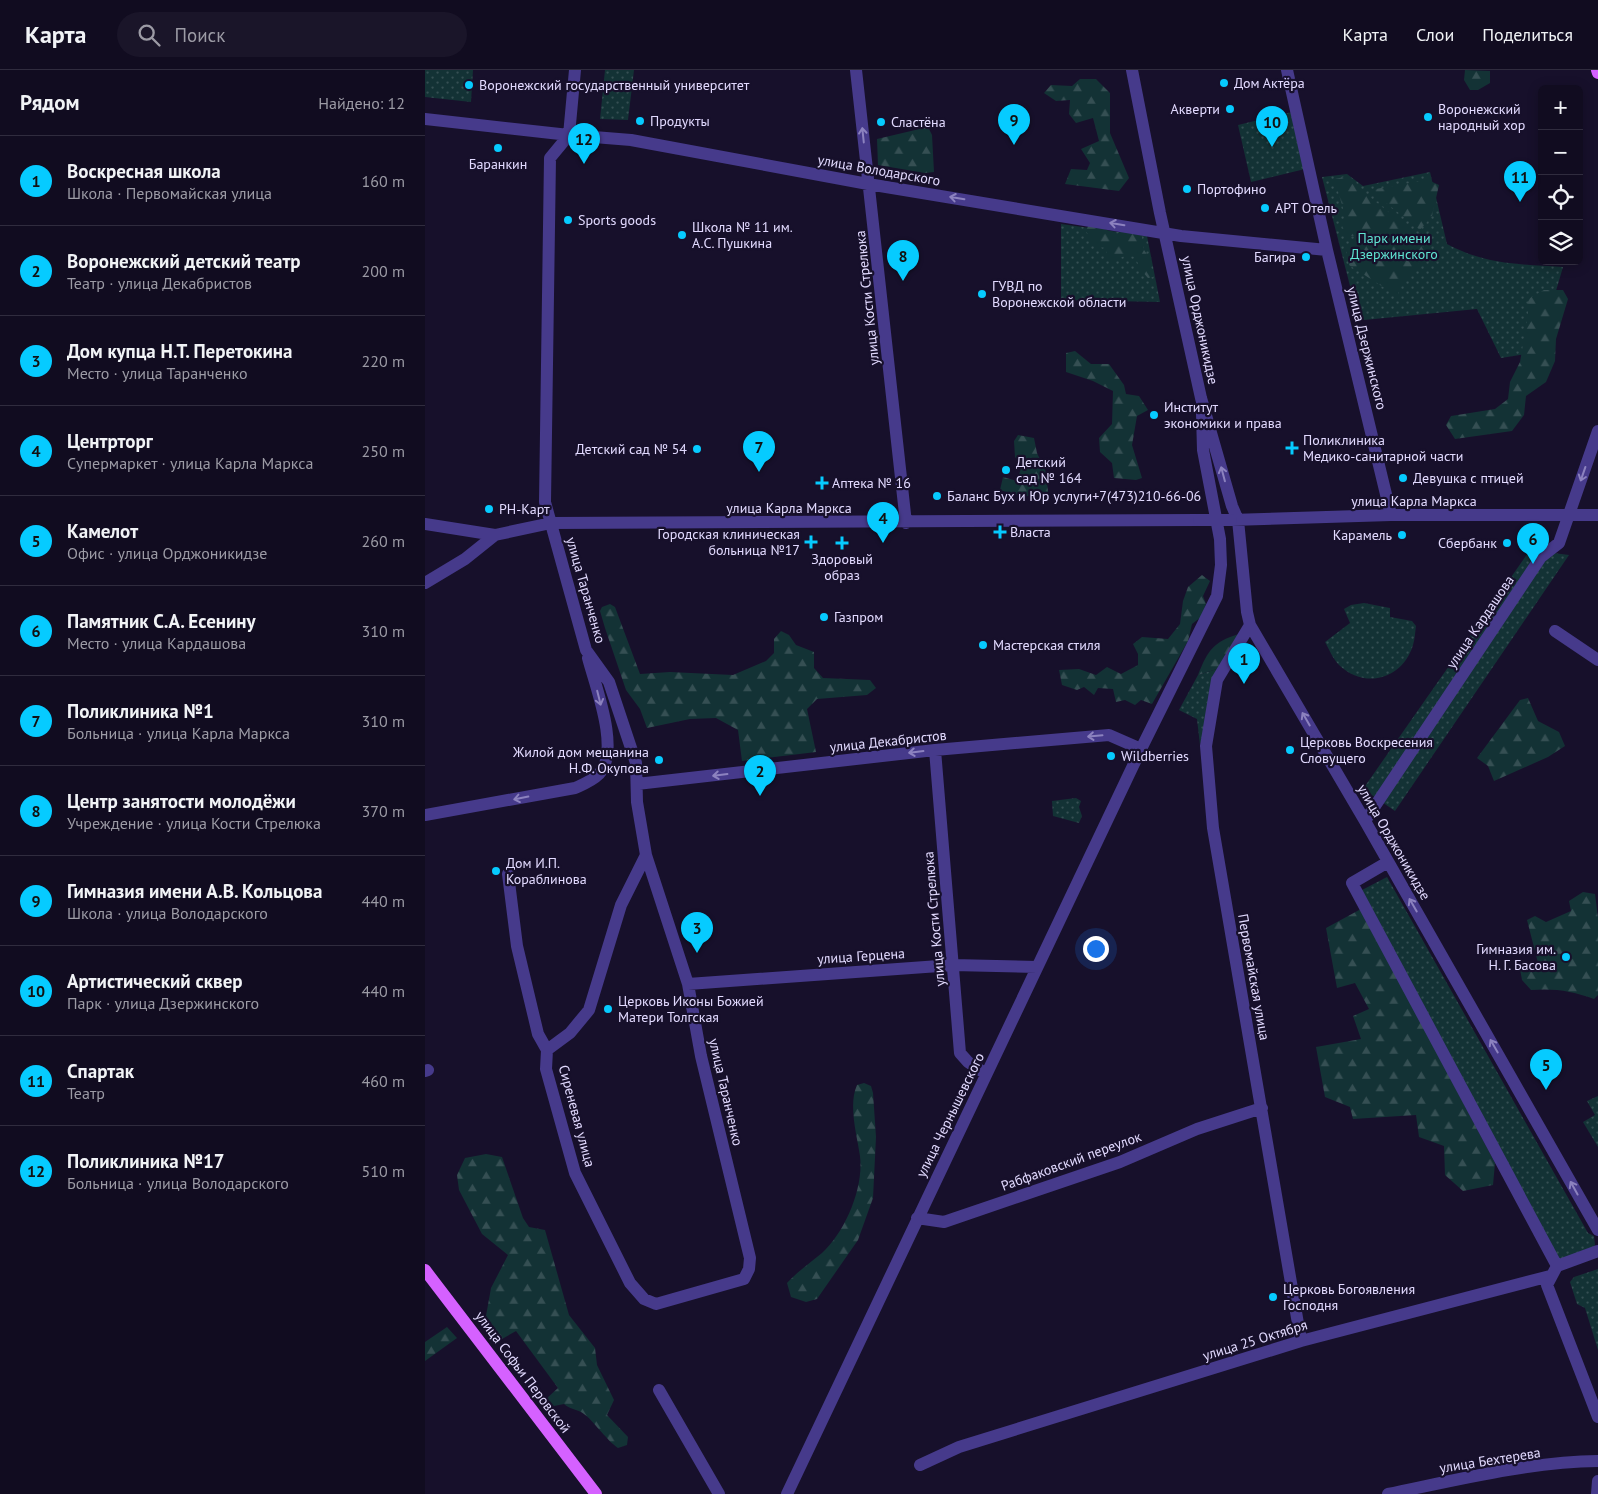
<!DOCTYPE html>
<html lang="ru">
<head>
<meta charset="utf-8">
<style>
  body { margin:0; font-family:"PT Sans",sans-serif; background:#1a1529; color:#f1f3f6 }
  .controls { position:absolute; right:15px; top:15px; display:grid; overflow:hidden; border-radius:8px; box-shadow:0 2px 12px #0003 }
  .controls button { width:45px; height:45px; display:grid; place-items:center; padding:0; border:0; border-bottom:1px solid #302c3e; background:#110c20; color:#f1f3f6; font:25px sans-serif }
  .you { position:absolute; left:670px; top:878px; width:18px; height:18px; margin:-12px; border:4px solid #fff; border-radius:50%; background:#1a73e8; box-shadow:0 0 0 8px #1a73e833 }
  .badge { display:grid; place-items:center; width:32px; height:32px; border-radius:50%; background:#06cbff; color:#111; font-size:16px; font-weight:700 }
  .pin { position:absolute; translate:-50% -41px; filter:drop-shadow(0 1px 2px #0008) }
  .pin::after { content:''; position:absolute; top:26px; width:18px; height:15px; background:inherit; clip-path:polygon(0 0,100% 0,50% 100%) }
  .list { margin:0; padding:0; list-style:none }
  h2 { display:flex; justify-content:space-between; align-items:center; height:65px; margin:0; padding:0 20px; font-size:21px }
  h2 small { font-size:16px; font-weight:400; color:#9c9ba5 }
  .list li { display:grid; grid-template-columns:32px 1fr auto; gap:15px; align-items:center; box-sizing:border-box; height:90px; padding:0 20px; border-top:1px solid #302c3e }
  .list b { display:block; font-size:19px; white-space:nowrap }
  .list p { margin:0; font-size:16px; white-space:nowrap; color:#9c9ba5 }
  .list em { font-size:16px; font-style:normal; color:#9c9ba5 }
  .icon { flex:none; width:28px; height:28px; fill:none; stroke:currentColor; stroke-width:2; stroke-linecap:round; stroke-linejoin:round }
  .map { position:relative; flex:none; width:1173px; height:1424px; overflow:hidden }
  header { display:flex; align-items:center; gap:30px; box-sizing:border-box; height:70px; padding:0 25px; background:#110c20; border-bottom:1px solid #302c3e }
  header strong { font-size:24px }
  nav { display:flex; gap:28px; margin-inline-start:auto; font-size:18px }
  .search { width:350px; height:45px; background:#1a1529; display:flex; align-items:center; gap:12px; box-sizing:border-box; padding:0 18px; border-radius:28px; color:#9c9ba5; font-size:19px }
  main { display:flex }
  aside { flex:1; background:#110c20 }
  .map>svg:first-child { display:block }
  .grass { fill:url(#grass-dots) }
  .forest { fill:url(#forest-firs) }
  .lines { fill:none; stroke-linecap:round; stroke-linejoin:round }
  .minor { stroke:#463a8b; stroke-width:12 }
  .major { stroke:#d561ff; stroke-width:12 }
  .minor-bridge { stroke:#463a8b; stroke-width:12 }
  .oneway { stroke:#8c82bf }
  .poi-dot { fill:#06cbff; stroke:#17102b; stroke-width:2 }
  .labels { text-anchor:middle; stroke-width:4.5; stroke-linejoin:round; paint-order:stroke }
  .poi-label { font-size:14px; fill:#e2daff; stroke:#17102b; text-anchor:start }
  .street-label { font-size:14px; fill:#e2daff; stroke:#17102b }
  .park-label { font-size:14px; fill:#60e4d2; stroke:#17102b }
</style>
</head>
<body>
<header>
<strong>Карта</strong>
<div class="search"><svg class="icon" aria-label="search" viewBox="0 0 24 24"><circle cx="10" cy="10" r="6"/><path d="M15 15l6 6"/></svg>Поиск</div>
<nav><a>Карта</a><a>Слои</a><a>Поделиться</a></nav>
</header>
<main>
<aside>
<h2>Рядом<small>Найдено: 12</small></h2>
<ul class="list">
<li><span class="badge">1</span><div><b>Воскресная школа</b><p>Школа · Первомайская улица</p></div><em>160 m</em></li>
<li><span class="badge">2</span><div><b>Воронежский детский театр</b><p>Театр · улица Декабристов</p></div><em>200 m</em></li>
<li><span class="badge">3</span><div><b>Дом купца Н.Т. Перетокина</b><p>Место · улица Таранченко</p></div><em>220 m</em></li>
<li><span class="badge">4</span><div><b>Центрторг</b><p>Супермаркет · улица Карла Маркса</p></div><em>250 m</em></li>
<li><span class="badge">5</span><div><b>Камелот</b><p>Офис · улица Орджоникидзе</p></div><em>260 m</em></li>
<li><span class="badge">6</span><div><b>Памятник С.А. Есенину</b><p>Место · улица Кардашова</p></div><em>310 m</em></li>
<li><span class="badge">7</span><div><b>Поликлиника №1</b><p>Больница · улица Карла Маркса</p></div><em>310 m</em></li>
<li><span class="badge">8</span><div><b>Центр занятости молодёжи</b><p>Учреждение · улица Кости Стрелюка</p></div><em>370 m</em></li>
<li><span class="badge">9</span><div><b>Гимназия имени А.В. Кольцова</b><p>Школа · улица Володарского</p></div><em>440 m</em></li>
<li><span class="badge">10</span><div><b>Артистический сквер</b><p>Парк · улица Дзержинского</p></div><em>440 m</em></li>
<li><span class="badge">11</span><div><b>Спартак</b><p>Театр</p></div><em>460 m</em></li>
<li><span class="badge">12</span><div><b>Поликлиника №17</b><p>Больница · улица Володарского</p></div><em>510 m</em></li>
</ul>
</aside>
<div class="map">
<svg width="1173" height="1424" viewBox="0 0 1173 1424">
  <defs>
    <pattern id="grass-dots" width="8" height="8" patternUnits="userSpaceOnUse" patternTransform="scale(1.25)"><rect width="8" height="8" fill="#133235"/><path d="M2 2h.1M6 6h.1" fill="none" stroke="#354f53" stroke-width="1.8" stroke-linecap="round"/></pattern>
    <pattern id="forest-firs" width="22" height="20" patternUnits="userSpaceOnUse" patternTransform="scale(1.25)"><rect width="22" height="20" fill="#133235"/><path d="M5 1l3.5 6h-7zM16 11l3.5 6h-7z" fill="#354f53"/></pattern>
  </defs>
  <rect width="100%" height="100%" fill="#17102b"/>
  <path class="grass" d="M0,0h48l-2,32 -46,-5z
    M180,0h29l-6,50 -28,-1z
    M867,42l13,57 -54,13 -13,-57z
    M1005,102l17,72c39,21 73,20 116,23l-25,85 -37,6 -24,-49 -113,11 -6,-3 -36,-140 25,-3 16,12z
    M636,154l86,12 13,66 -99,-2z
    M1105,480l39,5 -174,256 -32,-22z
    M939,533l26,5v9l22,4 4,5c-1,6 -1,13 -3,19 -10,34 -48,45 -74,20 -6,-6 -10,-16 -14,-23l25,-19 -6,-14 7,-4z
    M795,598l-20,77 -3,-26 -18,-9 19,-35z
    M651,728l5,3 -2,6 3,9 -3,7 -26,-7 -1,-15z
    M962,807l201,356 6,3 1,9 -2,3 -33,11 -3,-2 -195,-367z
    M1173,1026v51l-15,-25 12,-7 -8,-14z
    M1173,1199v81l-13,-42 -8,-4 -7,-22 4,-5z"/>
  <path class="forest" d="M1040,0l25,1v12l-12,7h-8l-6,-10z
    M655,9h16l14,14v40l19,45 -10,13 -54,-7 6,-15 16,1 3,-7 -9,-14 18,-8 -6,-23 -17,5 -7,-9 1,-14 -14,1 -12,-8 7,-8 21,1z
    M503,57l4,8 2,37 -9,1 -47,-8 -1,-26z
    M919,107l74,58 -74,1 -2,-11 4,-3c-2,-15 -8,-27 -11,-43z
    M1003,110l11,5 -7,31 -12,14 -50,-40z
    M670,155l21,9 12,-5 13,3 3,18 5,7 4,20 -5,1 -7,-8 -6,-13 -8,-2 -15,6 -7,-4 3,-9 -11,-1 -12,-17 3,-4z
    M941,173l54,2 9,5 -28,37 -4,9 -48,-31 -4,-21z
    M1119,220h19l5,9 -12,40 -1,22 -9,21 -20,14 -2,19 -12,16 -57,8 -9,-14 5,-9 44,-7 13,-10 2,-17 10,-20 8,-47v-16z
    M650,281l16,13h18l15,21 2,9 13,2 9,14 -11,6 -5,29 10,33 -6,2 -22,-2 -2,-15 -12,-11 -1,-14 13,-14 1,-33 -20,-10 -27,-9v-19z
    M593,365l16,3 3,15 9,19 2,20 -25,5 -23,-7 3,-13 14,4 5,-16 -7,-8 -1,-16z
    M777,505l8,6 -7,15 3,8 -5,13 -9,7 -4,17 -36,63 -11,-4 -6,5 -10,-5 -9,2 -3,-13 -15,-1 -4,7 -10,-8 -7,3 -15,-5 -3,-15 20,-1 17,6 11,-8 14,7 17,-9v-11l-5,-10 9,-7 26,2 12,-15 3,-23 5,-14z
    M185,534l5,3 25,67 30,-2 63,3 33,-14 8,-8v-14l7,-8 8,4 7,10 18,7v16l9,10 47,2 6,8 -9,7 -50,4 -10,10 9,43 -74,9 -4,-31 -22,-12 -26,1 -43,9 -7,-19 -14,-19 -21,-62 -5,-17 2,-4z
    M814,564l-19,34 -22,7c10,-25 15,-33 41,-41z
    M1103,628l10,23 21,11 6,14 -17,11 -54,24 -6,-15 -11,-8 43,-58z
    M1158,822l12,2 3,24v77l-4,4c-21,-8 -40,-11 -63,-9l-9,-10 -2,-11 18,-6 -11,-43 8,-4 11,6 25,-11 -2,-10z
    M936,839l134,254 -2,22 -30,6 -18,-16 -1,-29 -25,-9 -3,-22 -63,4 -3,-12 -25,-10 -9,-50 45,-8 -8,-23 16,-7 -14,-26 -18,5 -11,-60z
    M439,1013l7,3 2,7 3,44 -3,61 -15,42 -41,59 -11,3 -15,-5 -4,-14c11,-12 23,-20 35,-30 23,-21 42,-65 38,-97 -3,-21 -12,-51 -3,-71z
    M61,1084l16,3 21,61 6,9 16,3 24,85 26,33 2,17 17,35 -7,15 21,22 -1,8 -9,3c-12,-8 -27,-31 -37,-36 -6,-3 -11,-3 -17,-8l-10,2 -8,-7 12,-11 -42,-57 -14,8 -16,-23 5,-28 17,-33 -26,-21 -23,-44 -2,-15 8,-17z
    M22,1257l10,11 -32,23v-19z"/>
  <g class="lines">
    <path class="minor" d="M431,0l50,453
      M707,0l28,143 41,185 31,108 6,14 9,92 3,13 115,196 233,409
      M862,0l40,180 64,265
      M0,49l144,16 62,5 237,44 313,52 146,14
      M806,450l160,-5h207
      M0,454l70,11
      M0,513l40,-24 30,-24 56,-12 648,-3
      M825,555l-33,55 -11,66 7,82 88,513
      M1130,561l43,29
      M510,680l25,303 8,9 18,12
      M212,714l298,-34 174,-15 32,14
      M0,745l150,-27c9,-4 17,-7 24,-14 22,-23 -4,-89 -11,-116
      M940,751l176,-264 18,-14 39,-112
      M963,792l-36,21 205,383
      M83,804l9,72 21,88 9,16 -1,19 29,104 55,110 14,16 12,5 88,-25 5,-10 1,-11 -49,-202 -13,-72 -42,-129 -9,-53 -1,-39 -27,-81 -23,-32 -41,-148 5,-344 19,-23 6,-65
      M263,914l265,-19 84,2
      M122,980l23,-17 19,-23 32,-105 25,-50
      M0,1001l3,-1
      M492,1148l27,4 176,-60 77,-33 65,-21
      M1173,1181l-41,15 -10,19 51,132
      M234,1320l60,104
      M495,1395l39,-18 342,-106 249,-65
      M362,1424l354,-745 76,-153 4,-31 -1,-26 -17,-89 -1,-36
      M963,1424c68,-14 140,-32 210,-33
      M1172,1424l1,-13"/>
    <path class="major" d="M1172,0l1,3
      M0,1200l171,224"/>
    <path class="minor-bridge" d="M774,450h32"/>
  </g>
  <defs><path id="oneway-shaft" d="M-6 0H5M1.5-3L5.5 0L1.5 3" fill="none" stroke-width="1.6" stroke-linecap="round" stroke-linejoin="round" transform="scale(1.25)"/></defs>
  <g class="oneway">
    <use href="#oneway-shaft" transform="translate(438 65) rotate(-96)"/>
    <use href="#oneway-shaft" transform="translate(532 128) rotate(-171)"/>
    <use href="#oneway-shaft" transform="translate(692 154) rotate(-171)"/>
    <use href="#oneway-shaft" transform="translate(798 404) rotate(-105)"/>
    <use href="#oneway-shaft" transform="translate(1158 404) rotate(109)"/>
    <use href="#oneway-shaft" transform="translate(174 628) rotate(76)"/>
    <use href="#oneway-shaft" transform="translate(881 649) rotate(-120)"/>
    <use href="#oneway-shaft" transform="translate(670 666) rotate(175)"/>
    <use href="#oneway-shaft" transform="translate(491 682) rotate(173)"/>
    <use href="#oneway-shaft" transform="translate(295 705) rotate(173)"/>
    <use href="#oneway-shaft" transform="translate(96 728) rotate(169)"/>
    <use href="#oneway-shaft" transform="translate(988 835) rotate(-120)"/>
    <use href="#oneway-shaft" transform="translate(1069 976) rotate(-120)"/>
    <use href="#oneway-shaft" transform="translate(1149 1118) rotate(-119)"/>
  </g>
  <g class="poi-dot">
    <circle cx="799" cy="13" r="5"/>
    <circle cx="44" cy="15" r="5"/>
    <circle cx="805" cy="39" r="5"/>
    <circle cx="1003" cy="47" r="5"/>
    <circle cx="215" cy="51" r="5"/>
    <circle cx="456" cy="52" r="5"/>
    <circle cx="73" cy="78" r="5"/>
    <circle cx="762" cy="119" r="5"/>
    <circle cx="840" cy="138" r="5"/>
    <circle cx="143" cy="150" r="5"/>
    <circle cx="257" cy="165" r="5"/>
    <circle cx="881" cy="187" r="5"/>
    <circle cx="557" cy="224" r="5"/>
    <circle cx="729" cy="345" r="5"/>
    <path d="M864.5 370.5h5v5h5v5h-5v5h-5v-5h-5v-5h5z"/>
    <circle cx="272" cy="379" r="5"/>
    <circle cx="581" cy="400" r="5"/>
    <circle cx="978" cy="408" r="5"/>
    <path d="M394.5 405.5h5v5h5v5h-5v5h-5v-5h-5v-5h5z"/>
    <circle cx="512" cy="426" r="5"/>
    <circle cx="64" cy="439" r="5"/>
    <path d="M572.5 454.5h5v5h5v5h-5v5h-5v-5h-5v-5h5z"/>
    <circle cx="977" cy="465" r="5"/>
    <path d="M383.5 464.5h5v5h5v5h-5v5h-5v-5h-5v-5h5z"/>
    <path d="M414.5 465.5h5v5h5v5h-5v5h-5v-5h-5v-5h5z"/>
    <circle cx="1082" cy="473" r="5"/>
    <circle cx="399" cy="547" r="5"/>
    <circle cx="558" cy="575" r="5"/>
    <circle cx="865" cy="680" r="5"/>
    <circle cx="686" cy="686" r="5"/>
    <circle cx="234" cy="690" r="5"/>
    <circle cx="71" cy="801" r="5"/>
    <circle cx="1141" cy="887" r="5"/>
    <circle cx="183" cy="939" r="5"/>
    <circle cx="848" cy="1227" r="5"/>
  </g>
  <g class="labels">
    <g class="poi-label">
      <text x="809" y="18">Дом Актёра</text>
      <text x="54" y="20">Воронежский государственный университет</text>
      <text x="795" y="44" text-anchor="end">Акверти</text>
      <text x="1013" y="44">Воронежский<tspan x="1013" dy="16">народный хор</tspan></text>
      <text x="225" y="56">Продукты</text>
      <text x="466" y="57">Сластёна</text>
      <text x="73" y="99" text-anchor="middle">Баранкин</text>
      <text x="772" y="124">Портофино</text>
      <text x="850" y="143">АРТ Отель</text>
      <text x="153" y="155">Sports goods</text>
      <text x="267" y="162">Школа № 11 им.<tspan x="267" dy="16">А.С. Пушкина</tspan></text>
      <text x="871" y="192" text-anchor="end">Багира</text>
      <text x="567" y="221">ГУВД по<tspan x="567" dy="16">Воронежской области</tspan></text>
      <text x="739" y="342">Институт<tspan x="739" dy="16">экономики и права</tspan></text>
      <text x="878" y="375">Поликлиника<tspan x="878" dy="16">Медико-санитарной части</tspan></text>
      <text x="262" y="384" text-anchor="end">Детский сад № 54</text>
      <text x="591" y="397">Детский<tspan x="591" dy="16">сад № 164</tspan></text>
      <text x="988" y="413">Девушка с птицей</text>
      <text x="407" y="418">Аптека № 16</text>
      <text x="522" y="431">Баланс Бух и Юр услуги+7(473)210-66-06</text>
      <text x="74" y="444">РН-Карт</text>
      <text x="585" y="467">Власта</text>
      <text x="375" y="469" text-anchor="end">Городская клиническая<tspan x="375" dy="16">больница №17</tspan></text>
      <text x="967" y="470" text-anchor="end">Карамель</text>
      <text x="1072" y="478" text-anchor="end">Сбербанк</text>
      <text x="417" y="494" text-anchor="middle">Здоровый<tspan x="417" dy="16">образ</tspan></text>
      <text x="409" y="552">Газпром</text>
      <text x="568" y="580">Мастерская стиля</text>
      <text x="875" y="677">Церковь Воскресения<tspan x="875" dy="16">Словущего</tspan></text>
      <text x="224" y="687" text-anchor="end">Жилой дом мещанина<tspan x="224" dy="16">Н.Ф. Окупова</tspan></text>
      <text x="696" y="691">Wildberries</text>
      <text x="81" y="798">Дом И.П.<tspan x="81" dy="16">Кораблинова</tspan></text>
      <text x="1131" y="884" text-anchor="end">Гимназия им.<tspan x="1131" dy="16">Н. Г. Басова</tspan></text>
      <text x="193" y="936">Церковь Иконы Божией<tspan x="193" dy="16">Матери Толгская</tspan></text>
      <text x="858" y="1224">Церковь Богоявления<tspan x="858" dy="16">Господня</tspan></text>
    </g>
    <g class="street-label">
      <text transform="translate(454 100) rotate(10)" y="5">улица Володарского</text>
      <text transform="translate(442 228) rotate(-96)" y="5">улица Кости Стрелюка</text>
      <text transform="translate(775 250) rotate(78)" y="5">улица Орджоникидзе</text>
      <text transform="translate(942 278) rotate(76)" y="5">улица Дзержинского</text>
      <text x="989" y="436">улица Карла Маркса</text>
      <text x="364" y="443">улица Карла Маркса</text>
      <text transform="translate(161 520) rotate(74)" y="5">улица Таранченко</text>
      <text transform="translate(1055 552) rotate(-56)" y="5">улица Кардашова</text>
      <text transform="translate(463 671) rotate(-6)" y="5">улица Декабристов</text>
      <text transform="translate(969 772) rotate(60)" y="5">улица Орджоникидзе</text>
      <text transform="translate(509 849) rotate(-95)" y="5">улица Кости Стрелюка</text>
      <text transform="translate(436 886) rotate(-4)" y="5">улица Герцена</text>
      <text transform="translate(829 907) rotate(80)" y="5">Первомайская улица</text>
      <text transform="translate(301 1022) rotate(77)" y="5">улица Таранченко</text>
      <text transform="translate(525 1045) rotate(-64)" y="5">улица Чернышевского</text>
      <text transform="translate(152 1046) rotate(75)" y="5">Сиреневая улица</text>
      <text transform="translate(646 1091) rotate(-20)" y="5">Рабфаковский переулок</text>
      <text transform="translate(830 1270) rotate(-17)" y="5">улица 25 Октября</text>
      <text transform="translate(98 1302) rotate(53)" y="5">улица Софьи Перовской</text>
      <text transform="translate(1065 1390) rotate(-9)" y="5">улица Бехтерева</text>
    </g>
    <g class="park-label">
      <text x="969" y="173">Парк имени<tspan x="969" dy="16">Дзержинского</tspan></text>
    </g>
  </g>
</svg>
<div class="controls">
<button>+</button>
<button>−</button>
<button><svg class="icon" aria-label="locate" viewBox="0 0 24 24"><circle cx="12" cy="12" r="6"/><path d="M12 2v4M12 18v4M2 12h4M18 12h4"/></svg></button>
<button><svg class="icon" aria-label="layers" viewBox="0 0 24 24"><path d="M12 4l9 5-9 5-9-5zM3 14l9 5 9-5"/></svg></button>
</div>
<div class="you"></div>
<div class="pin badge" style="left:819px;top:614px">1</div>
<div class="pin badge" style="left:335px;top:726px">2</div>
<div class="pin badge" style="left:272px;top:883px">3</div>
<div class="pin badge" style="left:458px;top:473px">4</div>
<div class="pin badge" style="left:1121px;top:1020px">5</div>
<div class="pin badge" style="left:1108px;top:494px">6</div>
<div class="pin badge" style="left:334px;top:402px">7</div>
<div class="pin badge" style="left:478px;top:211px">8</div>
<div class="pin badge" style="left:589px;top:75px">9</div>
<div class="pin badge" style="left:847px;top:77px">10</div>
<div class="pin badge" style="left:1095px;top:132px">11</div>
<div class="pin badge" style="left:159px;top:94px">12</div>
</div>
</main>
</body>
</html>
